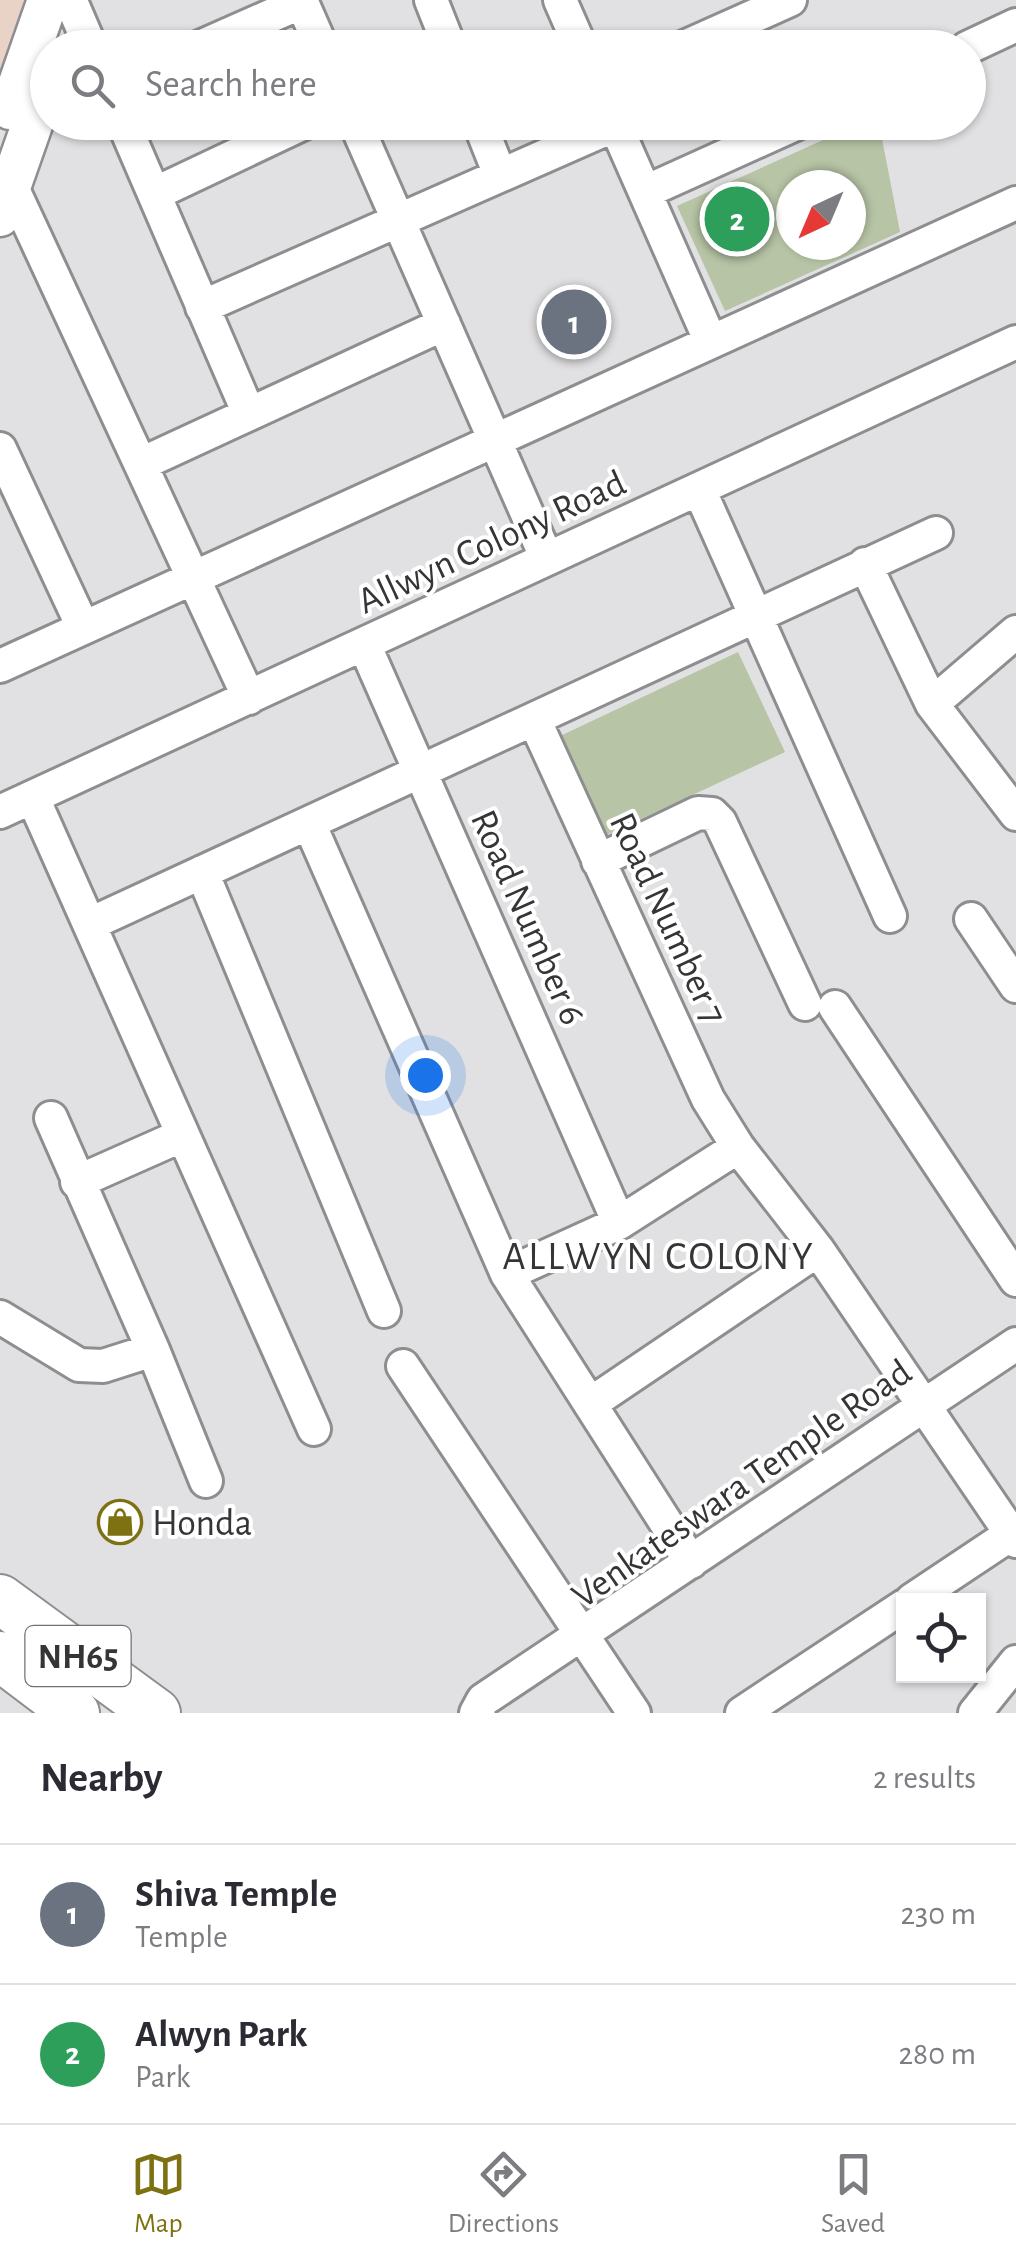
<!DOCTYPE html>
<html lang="en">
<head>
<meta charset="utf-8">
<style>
  body { margin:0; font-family:"Alegreya Sans",sans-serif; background:#f2f2f3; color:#2b2b33 }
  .controls { position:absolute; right:30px; bottom:30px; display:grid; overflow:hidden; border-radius:0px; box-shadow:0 2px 8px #0004 }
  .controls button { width:90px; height:90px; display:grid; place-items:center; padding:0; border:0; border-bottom:2px solid #e1e1e2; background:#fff; color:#2b2b33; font:50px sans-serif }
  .compass { position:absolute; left:776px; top:170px; width:90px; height:90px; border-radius:50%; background:#fff; box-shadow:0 2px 8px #0004; rotate:224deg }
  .you { position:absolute; left:425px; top:1075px; width:35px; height:35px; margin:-25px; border:8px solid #fff; border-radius:50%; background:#1a73e8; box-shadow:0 0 0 15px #1a73e833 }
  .badge { display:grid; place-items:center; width:65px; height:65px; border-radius:50%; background:#7d7111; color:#fff; font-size:32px; font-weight:700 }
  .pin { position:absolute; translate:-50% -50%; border:5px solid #fff; box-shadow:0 2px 10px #0006 }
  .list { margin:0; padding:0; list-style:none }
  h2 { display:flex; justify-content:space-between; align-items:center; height:130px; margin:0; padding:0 40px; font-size:42px }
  h2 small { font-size:32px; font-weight:400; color:#7c7c81 }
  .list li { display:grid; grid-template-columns:65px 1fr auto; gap:30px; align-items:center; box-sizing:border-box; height:140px; padding:0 40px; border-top:2px solid #e1e1e2 }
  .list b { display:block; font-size:38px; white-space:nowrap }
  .list p { margin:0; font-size:32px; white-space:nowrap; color:#7c7c81 }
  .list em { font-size:32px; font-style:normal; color:#7c7c81 }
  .icon { flex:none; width:55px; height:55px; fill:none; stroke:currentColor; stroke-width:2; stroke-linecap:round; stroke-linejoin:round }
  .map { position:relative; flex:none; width:1016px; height:1713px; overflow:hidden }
  .search { position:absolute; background:#fff; box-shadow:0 2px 8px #0004; left:30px; right:30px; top:30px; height:110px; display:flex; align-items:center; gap:25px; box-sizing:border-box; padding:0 35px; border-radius:55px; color:#7c7c81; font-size:38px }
  .sheet { height:410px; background:#fff }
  nav { display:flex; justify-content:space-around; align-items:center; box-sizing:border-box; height:140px; border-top:2px solid #e1e1e2; background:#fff; font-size:28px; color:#7c7c81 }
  nav a { display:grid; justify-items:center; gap:5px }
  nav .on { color:#7d7111 }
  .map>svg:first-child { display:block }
  .industrial { fill:#e9d2c6 }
  .green { fill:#b7c4a5; fill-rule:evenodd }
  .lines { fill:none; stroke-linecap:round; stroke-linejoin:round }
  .minor-casing { stroke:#8e8e90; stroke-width:38 }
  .major-casing { stroke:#8e8e90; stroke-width:45 }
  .highway-casing { stroke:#8e8e90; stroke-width:52 }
  .minor { stroke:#fff; stroke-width:32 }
  .major { stroke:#fff; stroke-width:40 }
  .highway { stroke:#fff; stroke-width:48 }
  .labels { text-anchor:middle; stroke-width:8; stroke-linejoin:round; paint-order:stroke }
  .shield { fill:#fff; stroke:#727272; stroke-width:2.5 }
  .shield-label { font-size:35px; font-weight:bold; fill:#353535 }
  .street-label { font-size:38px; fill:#353535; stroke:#fff }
  .poi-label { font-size:38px; fill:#353535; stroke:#fff; text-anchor:start }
  .neighbourhood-label { font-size:40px; letter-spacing:2.5px; fill:#353535; stroke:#fff }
</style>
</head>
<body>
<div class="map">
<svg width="1016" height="1713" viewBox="0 0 1016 1713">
  <rect width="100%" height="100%" fill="#e1e1e3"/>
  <path class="industrial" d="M0,0h33l-33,95z"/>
  <path class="green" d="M863,122l16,1 21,109 -175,79 -48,-105zM791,185h60v60h-60z
    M738,652l47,100 -181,84 -46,-99z"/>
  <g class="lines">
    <defs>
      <path id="minor" d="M301,0l21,48
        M431,0l19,48
        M560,0l21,48
        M73,6l18,42
        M198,48l104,-46
        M682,48l108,-48
        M967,48l49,-23
        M123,122l126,292
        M355,122l192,437
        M479,122l21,53
        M614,122l96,218
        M10,183l239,515
        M645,192l155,-70
        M154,194l152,-72
        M202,307l413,-182
        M0,449l83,178
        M141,464l303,-140
        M699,489l191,427
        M865,564l67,140 84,110
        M364,644l255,579
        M0,666l1016,-463
        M932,704l84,-72
        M534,719l174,380 30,48 80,103 198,291
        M33,798l281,631
        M0,812l1016,-470
        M309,823l198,451 184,288
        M598,861l100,-48 14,1 8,8 85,182
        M202,872l182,439
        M971,919l45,67
        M90,924l846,-391
        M835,1007l181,273
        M77,1182l106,-47
        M507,1274l112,-51 119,-76
        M0,1317l79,48 24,1 50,-16 -102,-232
        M153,1350l53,131
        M403,1366l231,347
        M590,1404l228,-154
        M912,1600l99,-66
        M476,1713l7,-13 533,-356
        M742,1713l162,-107
        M975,1713l41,-51"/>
      <path id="major" d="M10,109l38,-109
        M0,216l48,-137"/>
      <path id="highway" d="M0,1599l156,114
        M0,1656l75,57"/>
    </defs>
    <use href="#minor" class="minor-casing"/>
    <use href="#major" class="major-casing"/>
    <use href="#highway" class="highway-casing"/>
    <use href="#minor" class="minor"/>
    <use href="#major" class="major"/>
    <use href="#highway" class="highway"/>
  </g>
  <defs>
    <symbol id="shop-ring" viewBox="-11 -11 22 22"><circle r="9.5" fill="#fff" stroke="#7d7111" stroke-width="1.5"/><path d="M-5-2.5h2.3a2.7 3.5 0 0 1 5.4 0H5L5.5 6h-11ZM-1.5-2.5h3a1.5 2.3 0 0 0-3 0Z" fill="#7d7111"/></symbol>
  </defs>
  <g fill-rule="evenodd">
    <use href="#shop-ring" x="95" y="1497" width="50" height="50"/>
  </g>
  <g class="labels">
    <rect class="shield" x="25.5" y="1626" width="105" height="60" rx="8"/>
    <g class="shield-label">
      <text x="78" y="1668">NH65</text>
    </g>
    <g class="street-label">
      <text transform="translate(491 541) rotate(-25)" y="13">Allwyn Colony Road</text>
      <text transform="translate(529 917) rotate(66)" y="13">Road Number 6</text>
      <text transform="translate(669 918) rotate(65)" y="13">Road Number 7</text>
      <text transform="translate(741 1483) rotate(-35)" y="13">Venkateswara Temple Road</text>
    </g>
    <g class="poi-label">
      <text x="152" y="1535">Honda</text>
    </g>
    <g class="neighbourhood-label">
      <text x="659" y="1269">ALLWYN COLONY</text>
    </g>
  </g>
</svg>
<div class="controls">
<button><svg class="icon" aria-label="locate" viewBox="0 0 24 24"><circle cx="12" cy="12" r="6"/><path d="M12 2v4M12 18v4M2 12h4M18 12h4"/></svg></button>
</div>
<svg class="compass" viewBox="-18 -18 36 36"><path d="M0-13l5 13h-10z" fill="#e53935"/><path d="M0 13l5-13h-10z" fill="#7c7c81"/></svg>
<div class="you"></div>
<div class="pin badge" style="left:574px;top:322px;background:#6b7280">1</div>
<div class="pin badge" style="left:737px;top:219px;background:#2e9e5b">2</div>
<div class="search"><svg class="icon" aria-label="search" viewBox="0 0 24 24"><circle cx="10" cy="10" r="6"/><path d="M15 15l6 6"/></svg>Search here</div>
</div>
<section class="sheet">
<h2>Nearby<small>2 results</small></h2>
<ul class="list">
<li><span class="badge" style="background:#6b7280">1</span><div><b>Shiva Temple</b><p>Temple</p></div><em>230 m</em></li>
<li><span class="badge" style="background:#2e9e5b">2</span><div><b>Alwyn Park</b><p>Park</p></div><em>280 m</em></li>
</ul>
</section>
<nav>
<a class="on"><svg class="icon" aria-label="map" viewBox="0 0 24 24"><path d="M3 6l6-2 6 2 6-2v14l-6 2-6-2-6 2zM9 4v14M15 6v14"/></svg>Map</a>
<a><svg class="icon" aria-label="directions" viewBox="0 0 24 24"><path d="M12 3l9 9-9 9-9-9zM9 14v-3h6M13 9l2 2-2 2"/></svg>Directions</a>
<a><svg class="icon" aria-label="saved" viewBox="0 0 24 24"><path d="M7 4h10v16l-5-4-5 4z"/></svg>Saved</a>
</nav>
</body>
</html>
